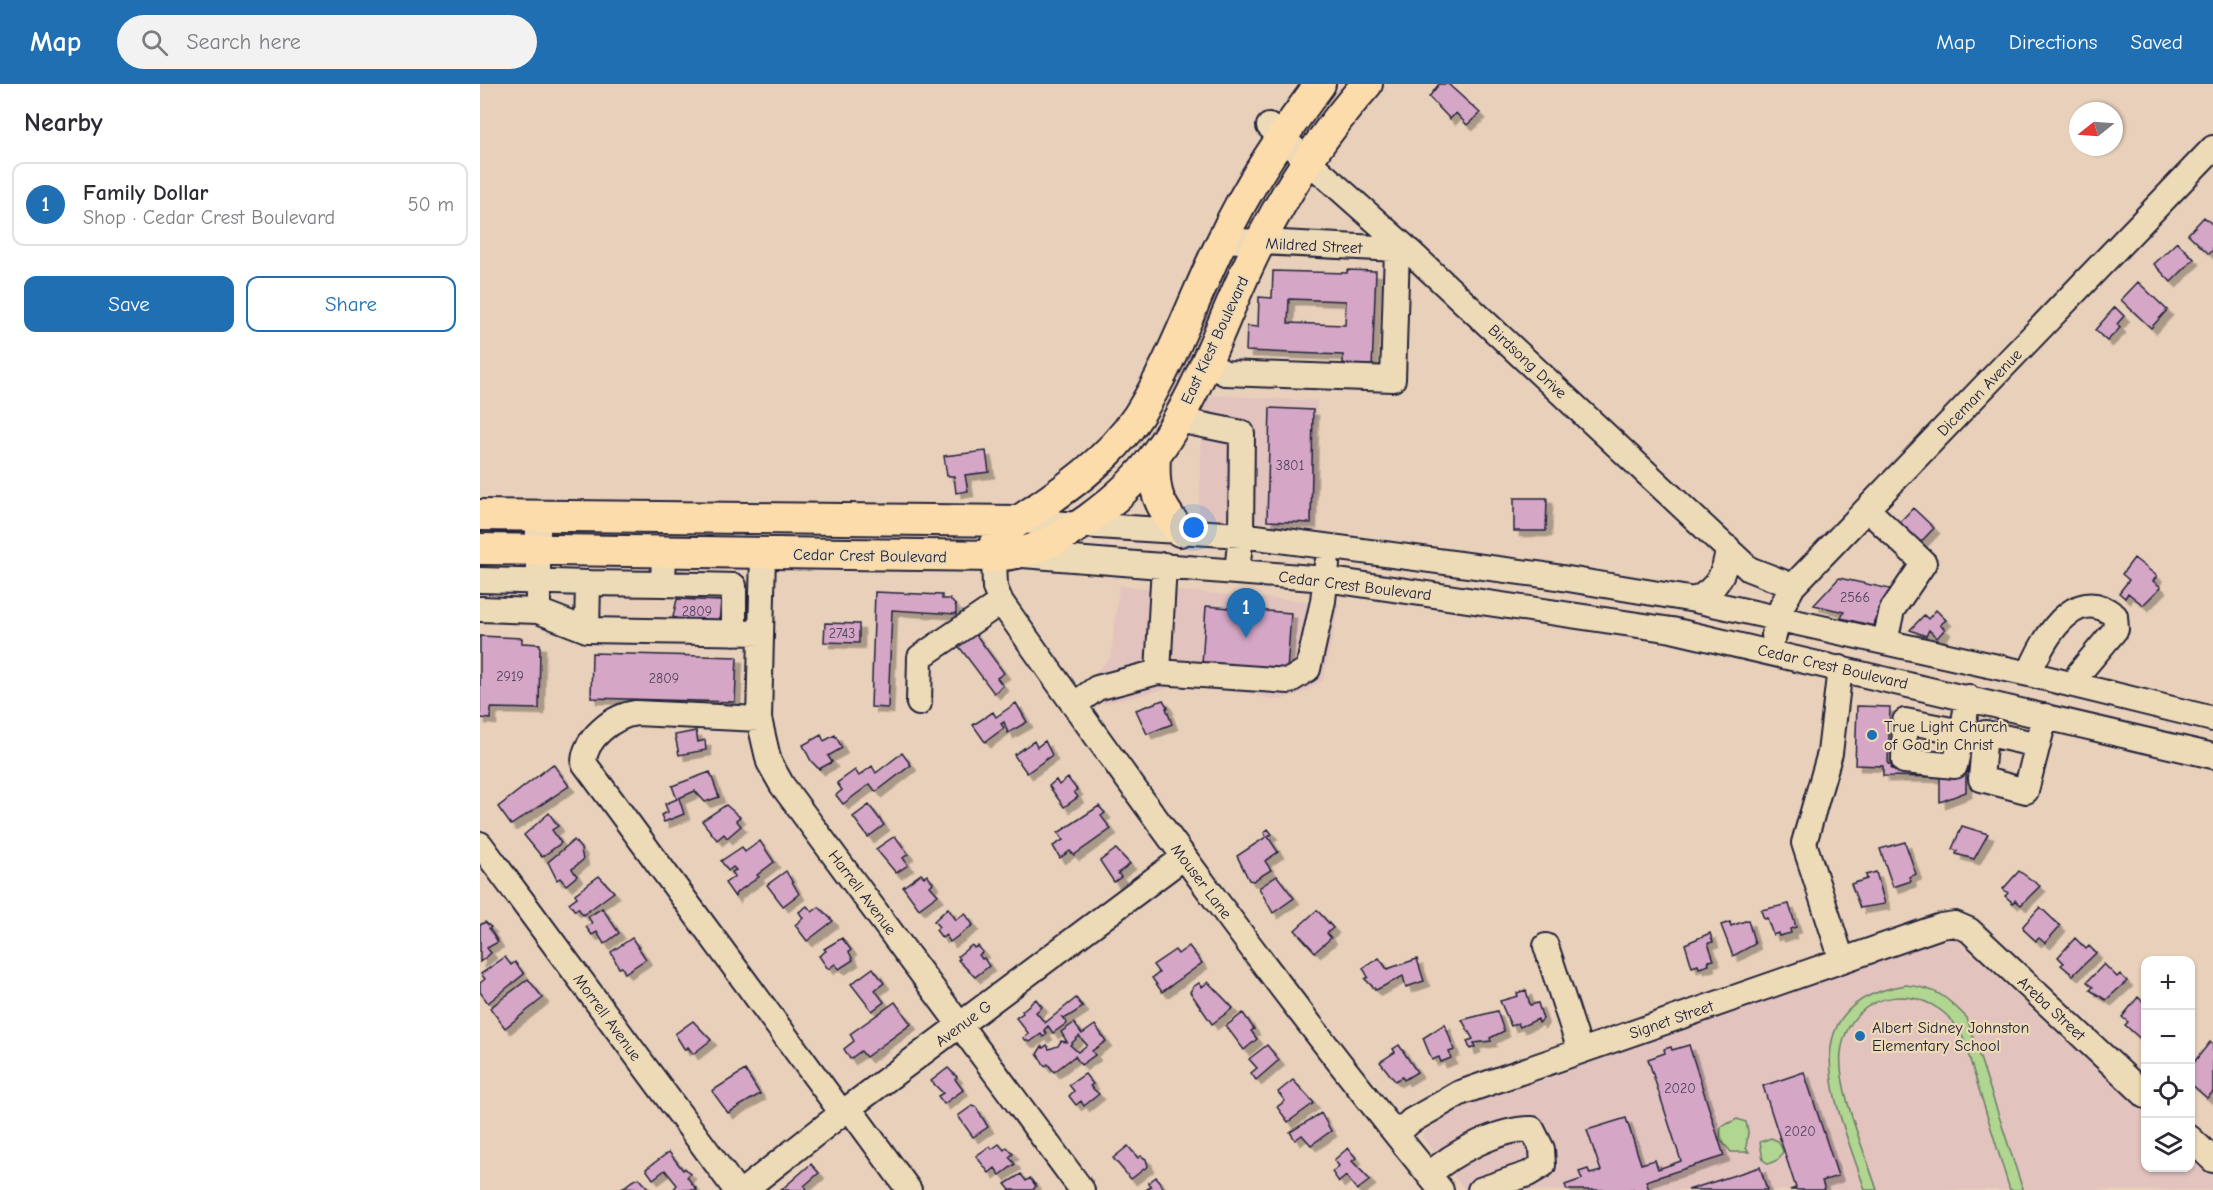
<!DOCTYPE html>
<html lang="en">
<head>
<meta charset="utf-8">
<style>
  body { margin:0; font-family:"Comic Neue",sans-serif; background:#f2f2f3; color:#2b2b33 }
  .controls { position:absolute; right:18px; bottom:18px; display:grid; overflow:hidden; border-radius:12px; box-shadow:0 2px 4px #0004 }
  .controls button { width:54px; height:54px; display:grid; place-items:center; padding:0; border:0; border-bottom:2px solid #e1e1e2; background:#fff; color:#2b2b33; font:30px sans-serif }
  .compass { position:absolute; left:1589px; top:18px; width:54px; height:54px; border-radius:50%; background:#fff; box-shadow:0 2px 4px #0004; rotate:253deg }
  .you { position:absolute; left:714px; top:444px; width:21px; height:21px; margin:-15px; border:4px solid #fff; border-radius:50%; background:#1a73e8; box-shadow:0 0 0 9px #1a73e833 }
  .badge { display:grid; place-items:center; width:39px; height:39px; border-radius:50%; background:#1f6fb2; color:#fff; font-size:20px; font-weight:700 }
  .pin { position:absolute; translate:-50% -50px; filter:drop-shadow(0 2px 3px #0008) }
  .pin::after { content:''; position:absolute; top:32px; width:21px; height:18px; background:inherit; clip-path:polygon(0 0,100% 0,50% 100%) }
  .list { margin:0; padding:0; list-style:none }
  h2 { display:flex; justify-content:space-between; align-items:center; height:78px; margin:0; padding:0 24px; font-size:26px }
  h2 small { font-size:20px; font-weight:400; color:#7c7c81 }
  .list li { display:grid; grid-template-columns:39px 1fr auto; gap:18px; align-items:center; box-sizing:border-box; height:84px; margin:0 12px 12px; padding:0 12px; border:2px solid #e1e1e2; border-radius:12px }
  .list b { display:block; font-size:22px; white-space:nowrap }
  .list p { margin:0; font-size:20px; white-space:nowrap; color:#7c7c81 }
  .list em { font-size:20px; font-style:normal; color:#7c7c81 }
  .actions { display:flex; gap:12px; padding:18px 24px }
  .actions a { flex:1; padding:14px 0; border:2px solid #1f6fb2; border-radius:12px; text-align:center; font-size:21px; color:#1f6fb2 }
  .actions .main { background:#1f6fb2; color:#fff }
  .icon { flex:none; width:33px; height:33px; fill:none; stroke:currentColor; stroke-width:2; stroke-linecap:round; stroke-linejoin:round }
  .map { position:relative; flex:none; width:1733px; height:1106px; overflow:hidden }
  header { display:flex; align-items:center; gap:36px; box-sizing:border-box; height:84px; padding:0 30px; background:#1f6fb2; color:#fff }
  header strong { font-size:28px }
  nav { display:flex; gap:33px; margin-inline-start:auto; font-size:21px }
  .search { width:420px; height:54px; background:#f2f2f3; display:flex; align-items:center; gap:15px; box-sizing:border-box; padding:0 21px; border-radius:33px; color:#7c7c81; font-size:22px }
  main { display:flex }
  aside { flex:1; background:#fff }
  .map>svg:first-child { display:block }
  .built { fill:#e2c3be }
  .green { fill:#b0d691; stroke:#697c66; stroke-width:1.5 }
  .building { fill:#d5a6c6; stroke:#22223b; stroke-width:1.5; fill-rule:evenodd; filter:url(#shadow) }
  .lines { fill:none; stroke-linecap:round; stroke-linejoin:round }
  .minor-casing { stroke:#22223b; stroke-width:28 }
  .major-casing { stroke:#22223b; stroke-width:34 }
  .minor { stroke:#eddab7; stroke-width:24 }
  .major { stroke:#fddcac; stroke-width:30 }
  .poi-dot { fill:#1f6fb2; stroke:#eddab7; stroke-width:2 }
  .labels { text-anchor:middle; stroke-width:4.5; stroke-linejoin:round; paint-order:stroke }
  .number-label { font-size:14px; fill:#4f435e }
  .street-label { font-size:16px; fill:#22223b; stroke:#eddab7 }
  .poi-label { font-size:16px; fill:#22223b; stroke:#eddab7; text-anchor:start }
</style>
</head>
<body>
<header>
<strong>Map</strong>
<div class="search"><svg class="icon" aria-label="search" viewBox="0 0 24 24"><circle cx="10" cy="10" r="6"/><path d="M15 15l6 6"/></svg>Search here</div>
<nav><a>Map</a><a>Directions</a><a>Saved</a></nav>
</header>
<main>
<aside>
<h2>Nearby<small></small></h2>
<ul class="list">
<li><span class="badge">1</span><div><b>Family Dollar</b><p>Shop · Cedar Crest Boulevard</p></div><em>50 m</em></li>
</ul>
<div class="actions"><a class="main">Save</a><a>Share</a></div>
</aside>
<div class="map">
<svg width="1733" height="1106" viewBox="0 0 1733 1106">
  <defs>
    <filter id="shadow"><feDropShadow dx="5.5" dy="5.5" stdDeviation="0" flood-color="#0004"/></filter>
  </defs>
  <rect width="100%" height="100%" fill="#e8d0ba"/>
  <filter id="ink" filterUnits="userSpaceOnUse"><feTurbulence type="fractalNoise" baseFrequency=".0167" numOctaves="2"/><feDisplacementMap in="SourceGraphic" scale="12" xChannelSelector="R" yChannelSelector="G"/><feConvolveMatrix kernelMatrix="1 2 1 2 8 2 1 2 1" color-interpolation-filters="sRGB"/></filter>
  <g filter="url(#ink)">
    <path class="built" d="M730,311l107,6 -2,126 -116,-10 4,-112z
      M639,502l220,18 -16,76 -18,12 -26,8 -88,-17 -87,21 -18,-22 25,-25z
      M1473,852l192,177 1,55h44l1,-14 22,21v15h-748l-43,-54 19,-21 44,-19 441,-154z"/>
    <path class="green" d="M1426,901c30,3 40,11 61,33l56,172h-13l-47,-153c-30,-59 -114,-52 -122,16 -4,35 25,102 36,137h-12c-24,-76 -82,-186 41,-205z
      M1257,1035l9,3 2,10 -2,16 3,4h-18l-11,-13 1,-12z
      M1291,1054l7,3 5,10 -4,8 -10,5 -6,-4 -3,-18z"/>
    <path class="building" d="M959,0h9l32,29 -13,12 -11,-12 -6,6 -21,-22z
      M1724,133l9,8v25l-4,4 -21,-20z
      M1697,158l17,17 -23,23 -17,-18z
      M867,186l29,1 -4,98 -29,-2v-12l-97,-4 1,-25 11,1 1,-30 13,1 1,-27 74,2zM809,215l57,2 -1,24 -57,-2z
      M1658,198l29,28 -16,18 -30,-28z
      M1635,223l9,9 -7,8 3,4 -13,13 -12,-11z
      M790,324l43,2 -2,113 -44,-2z
      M506,367l3,21 -24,3 3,16 -12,2 -2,-17h-7l-3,-20z
      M1034,414h33l-1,33h-32z
      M1433,424l21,20 -16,17 -21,-20z
      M1654,474l23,18 -4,5 8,6 -18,18 -15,-12 -3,5 -6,-5 10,-13 -7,-6z
      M1359,494l51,11 -8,33 -7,-2 -1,6 -33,-8 3,-6 -30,-7z
      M395,508l67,3v4h8l6,7v8l-64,-4 -4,98 -17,-1z
      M197,515l44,2 -2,22 -43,-2v-3l-3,-1z
      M726,522l85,7 -4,58 -85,-7z
      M1456,526l10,10 -6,5 5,4 -8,9 -8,-8 -3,6 -16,-6 14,-15 4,4z
      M345,539l34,1v19l-35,-1z
      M494,548l30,41 -7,5 6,8 -9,7 -37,-49z
      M0,552l42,2v5l18,1 -1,65 -48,-1v11l-11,-1z
      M112,569l145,4 -2,45 -144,-4z
      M683,616l5,8h-2l6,16 -25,10 -11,-24z
      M536,619l11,19 -19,11 -4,-11 -3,2 3,4 -19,14 -12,-17 20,-13 3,5z
      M1377,622l33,1 -2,57h4l-1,5 75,2v21l-26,10v-25l-57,-1v-10l-28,-1z
      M216,647l2,11 7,-2 1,10 -27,5 -4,-20z
      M341,651l3,6 11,-6 7,13 -14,8 4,6 -13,7 -8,-8 -8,-16z
      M554,657l3,6 8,-6 7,14 -25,18 -13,-18z
      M422,669l9,12 -35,27 -6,-8 -27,20 -7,-9 6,-5 -5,-7 18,-13 4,6 13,-10 4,7z
      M73,680l16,22 -58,39 -13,-18z
      M230,688l9,25 -14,5 -10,-11 -16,7 5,16 -20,8 -3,-7 7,-3 -3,-8 12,-5 -5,-13z
      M588,694l9,12 -3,2 4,5 -14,10 -15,-21 7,-6 3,5z
      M246,721l14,12 -4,3 5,6 -14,12 -3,-4 -7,6 -15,-19z
      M389,721l15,20 -16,12 -15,-20z
      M619,722l6,7 -4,3 10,13 -37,26 -4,-4 -10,7 -7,-12 10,-6 -5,-7z
      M69,729l9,13 -6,4 9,13 -19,14 -18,-22z
      M1482,742l26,8 -14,25 -18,-5 1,-3 -5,-2z
      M788,745l4,5 -4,3 10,15 -13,9 6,9 -18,11 -4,-1 -12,-24 29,-19 -2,-4z
      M415,752l13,18 -5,4 5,7 -12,8 -20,-24z
      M94,756l7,9 2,11 -11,9 5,7 -11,9 -6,-7 -3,2 -9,-18z
      M280,757l14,21 -17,13 2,2 -23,16 -1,4 -10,-14 10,-7 -3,-4 4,-2 -3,-3 -5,4 -7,-10 21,-14 3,5z
      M1425,758l11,32 -7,3 2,4 -18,6 -13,-38z
      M636,765l14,15 -12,9 3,4 -7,5 -14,-21z
      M306,787l13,23 -16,12 -16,-21z
      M1539,787l21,15 -19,19 -6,-5 -2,3 -8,-7 3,-3 -5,-4z
      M1396,788l9,32 -25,4 -9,-24 16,-5 -1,-4z
      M441,790l3,3 3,-2 6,8 -3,3 8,9 -19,14 -16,-22z
      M119,792l15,16 -31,23 -5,-7 -3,3 -6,-8 8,-6 -2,-3z
      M797,792l17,22 -21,15 -14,-25z
      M1309,820l7,23 -6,2 1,4 -12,3 -1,-3 -5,2 -6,-17 -3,1 -3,-9z
      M327,822l5,6 7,-5 14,14 -26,20 -12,-16 8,-7 -4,-6z
      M1560,823l20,19 -15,17 -6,-5 -3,3 -12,-11 -1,-4z
      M122,824l17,25 -15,11 -7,-12 -5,3 -6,-8 6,-4 -4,-6z
      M468,824l8,12 9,-7 8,12 -23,17 -4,-7 -4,3 -6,-8 3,-3 -5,-6z
      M837,826l16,18 -6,5 4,5 -16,14 -20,-22z
      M1268,836l7,24 -22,12 -12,-31 9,-3 1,4z
      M5,838l6,5 -2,1 9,14 -11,6 4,5 -11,9v-37z
      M1230,849l3,9 -5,1 6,17 -6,1 1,4 -10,3 -1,-3 -6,2 -7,-23z
      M152,854l14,21 -21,14 -3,-6 -3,1 -8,-16z
      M362,854l9,12 -2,2 4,8 -14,9 -4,-5 -7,5 -9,-13 7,-5 -2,-2z
      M1595,854l11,11 3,-3 7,7 -23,22 -12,-10 3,-2 -6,-6z
      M492,861l2,3 4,-2 5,6 -4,3 3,4 2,-1 5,8 -14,11 -17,-17 2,-1 -2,-3z
      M709,862l13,17 -40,29 -10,-14 7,-5 -6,-8 22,-15 3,4z
      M25,873l6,8 4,-3 9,12 -36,29 -8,-11v-9l5,-4 -4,-5z
      M899,874l8,11 30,-10 7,22 -18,6 -3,-11 -27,14 -11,-11 3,-2 -5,-9z
      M1624,880l13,13 3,-3 7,7 -21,19 -16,-10 3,-3 -6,-5z
      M393,884l11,15 -9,7 9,12 -12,9 -21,-27z
      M48,895l15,19 -38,30 -15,-20z
      M728,898l25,26 -21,16 -22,-32 3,-5 6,-4 3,4z
      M1046,906l4,15 8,-2 5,16 -4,4 -1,-4 -18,8 -2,-4 -7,3 -11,-25 18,-5 -1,-3z
      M1658,913l4,4 4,-4 -2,45 -19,-17 3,-3 -6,-5z
      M596,914l7,9 -17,11 -4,-1 5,6 -14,10 -5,-7 -4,4 3,4 -4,3 -2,-3 -11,8 -3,-1 -4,-3 6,-4 -13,-16 7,-5 -1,-2 14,-12 6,8 -6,5 9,11z
      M415,918l16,22 -45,33 -5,-6 -11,8 -6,-10 10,-8 -4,-7z
      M1017,927l7,20 -14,7 1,3 -17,2 1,4 -5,2 -3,-8 6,-2 -11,-19z
      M763,929l11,16 -3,2 6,8 -13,11 -18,-24z
      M213,937l18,19 -18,14 -5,-7 -3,3 -10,-16z
      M594,939l8,11 13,-9 11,16 -14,10 3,4 -14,10 -6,-9 -21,16 -6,-8 -3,2 -8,-12 5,-8 1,2 4,-3 2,4 9,-3 3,-5 6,1 -6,-10zM599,952l8,9 -9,7 -8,-7z
      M965,940l9,26 -5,2 2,6 -10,4 -2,-5 -7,3 -9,-22z
      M1730,958l3,3v47l-6,6 -17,-15v-16z
      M787,961l12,15 -23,20 -5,-7 6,-5 -8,-9z
      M919,961l18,27 -13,8 -2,-3 -7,4 -15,-19 15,-10 -2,-3z
      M1209,961l35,111 -78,25 3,9h-82l-2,-5 17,-6 -3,-7 9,-3 2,5 11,-3 -14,-41 39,-12 15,46 14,-4 3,9 23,-8 -33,-102 17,-6 -1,-4 7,-2 1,3z
      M468,984l9,9 -2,2 8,11 -19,14 -6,-8 5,-3 -12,-12z
      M265,986l15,24 -32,19 -16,-22z
      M1324,988l34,104 -16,5 3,9h-35l6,-2 -33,-102z
      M605,990l8,10 -3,2 9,8 -15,12 -3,-5 -5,4 -7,-9 5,-5 -5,-6z
      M813,996l21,23 -26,19 -11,-15 8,-6 -7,-9z
      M492,1022l4,1 12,20 -15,10 -15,-21z
      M841,1029l10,18 -20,14 -9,-10 -7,5 -5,-8z
      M519,1060l5,6 3,-3 6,7 -4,3 6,7 -15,11 -5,-7 -6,5 -13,-17 14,-10 2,3z
      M648,1062l10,12 3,-2 5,3 2,7 -17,13 -18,-21z
      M868,1064l8,10 -4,3 18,19 -13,10 -11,-14 -7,6 -7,-10 7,-6 -5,-6z
      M189,1068l14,18 2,-2 5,6 -3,3 10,13h-24l4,-5 -12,-15 -12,9 -7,-10z
      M331,1080l8,9 -15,13 3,4h-26z
      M1280,1083l7,23h-79z
      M541,1090l5,7 4,-3 6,8 -3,4h-23l-5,-6z
      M676,1093l9,13h-19l5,-4 -3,-3z
      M159,1094l11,12 -27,-2 9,-7z"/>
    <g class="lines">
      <defs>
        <path id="minor" d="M789,42l136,121 344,322 44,17
          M742,156l175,9 8,-2
          M724,278l21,11 168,6 4,-130
          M698,336l64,13 -1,102 -4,36
          M1387,425l57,54 -32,47 -7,31
          M538,437l223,14 303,40 151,25 334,74 184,45
          M184,468l-1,32 -75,-1 -1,47 174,3
          M283,470l-4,165 10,43 13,23 300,405
          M543,471l302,24 347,51 541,126
          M514,472l1,32 6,14c141,200 285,398 440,588
          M0,496l108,3
          M183,500l71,2v47
          M1215,516c23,-12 30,-26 33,-52
          M0,525l58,2v-95
          M58,527l49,19
          M1294,551l8,-29 11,-20 420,-438
          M1360,584l-10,85 -26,90 38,117
          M678,588l6,-107
          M1549,590c13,-32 45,-93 86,-58l1,13 -36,43 -6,13
          M439,619l1,-46 81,-55
          M594,621l23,-17 61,-16 131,9 19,-12 15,-68 4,-37
          M279,635l-123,-6c-23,3 -52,26 -52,50l258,350
          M1482,648l-57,-11 -1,40 51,5c5,-23 10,-46 13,-69
          M1558,661l-53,-12 -4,46 45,12c6,-25 13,-50 19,-75
          M0,760l256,346
          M1066,862l34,104
          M369,1024l60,82
          M917,1050l14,-13 49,-28 481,-167 14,-2 14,6 177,166
          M1710,1054l23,22
          M949,1091c23,-22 71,-47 103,-46l10,20 1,16 -15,9 -48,16
          M264,1106l98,-77 342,-256"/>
        <path id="major" d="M675,372c-2,35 2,47 25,75
          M0,431l538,6
          M0,465l514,7c37,-2 66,-16 96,-38 23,-17 48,-39 65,-63 46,-62 69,-144 105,-213 29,-56 65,-111 107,-158
          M514,472l1,-13 9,-12c48,-33 101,-65 134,-115 34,-53 55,-116 83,-173 26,-57 62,-109 99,-159"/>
      </defs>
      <use href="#minor" class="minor-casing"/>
      <use href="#major" class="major-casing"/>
      <use href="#minor" class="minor"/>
      <use href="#major" class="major"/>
    </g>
  </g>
  <g class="poi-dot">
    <circle cx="1392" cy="651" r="6"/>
    <circle cx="1380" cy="952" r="6"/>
  </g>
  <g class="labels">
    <g class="number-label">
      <text x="810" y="386">3801</text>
      <text x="1375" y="518">2566</text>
      <text x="217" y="532">2809</text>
      <text x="362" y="554">2743</text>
      <text x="30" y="597">2919</text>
      <text x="184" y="599">2809</text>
      <text x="1200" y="1009">2020</text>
      <text x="1320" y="1052">2020</text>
    </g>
    <g class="street-label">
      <text transform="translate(834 161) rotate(3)" y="6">Mildred Street</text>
      <text transform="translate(734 256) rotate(-65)" y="6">East Kiest Boulevard</text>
      <text transform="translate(1048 277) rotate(43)" y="6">Birdsong Drive</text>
      <text transform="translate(1499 308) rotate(-46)" y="6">Diceman Avenue</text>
      <text transform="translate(390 471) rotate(1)" y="6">Cedar Crest Boulevard</text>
      <text transform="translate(875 501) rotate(7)" y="6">Cedar Crest Boulevard</text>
      <text transform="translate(1353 582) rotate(13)" y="6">Cedar Crest Boulevard</text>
      <text transform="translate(722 797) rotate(53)" y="6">Mouser Lane</text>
      <text transform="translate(383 808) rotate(53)" y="6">Harrell Avenue</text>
      <text transform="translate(1572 924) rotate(43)" y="6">Areba Street</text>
      <text transform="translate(128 933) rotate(54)" y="6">Morrell Avenue</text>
      <text transform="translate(1191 935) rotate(-19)" y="6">Signet Street</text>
      <text transform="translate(483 939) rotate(-37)" y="6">Avenue G</text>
    </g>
    <g class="poi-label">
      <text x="1404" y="648">True Light Church<tspan x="1404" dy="18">of God in Christ</tspan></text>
      <text x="1392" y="949">Albert Sidney Johnston<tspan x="1392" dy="18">Elementary School</tspan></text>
    </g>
  </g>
</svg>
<div class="controls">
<button>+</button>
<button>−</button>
<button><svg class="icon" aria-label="locate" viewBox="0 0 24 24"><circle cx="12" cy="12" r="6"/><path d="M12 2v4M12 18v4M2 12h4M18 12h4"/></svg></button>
<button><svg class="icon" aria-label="layers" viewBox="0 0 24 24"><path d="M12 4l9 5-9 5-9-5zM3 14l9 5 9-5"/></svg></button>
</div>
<svg class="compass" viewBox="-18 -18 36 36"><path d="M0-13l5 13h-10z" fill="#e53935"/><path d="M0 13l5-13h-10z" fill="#7c7c81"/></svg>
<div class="you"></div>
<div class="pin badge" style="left:766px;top:554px">1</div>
</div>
</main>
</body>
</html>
